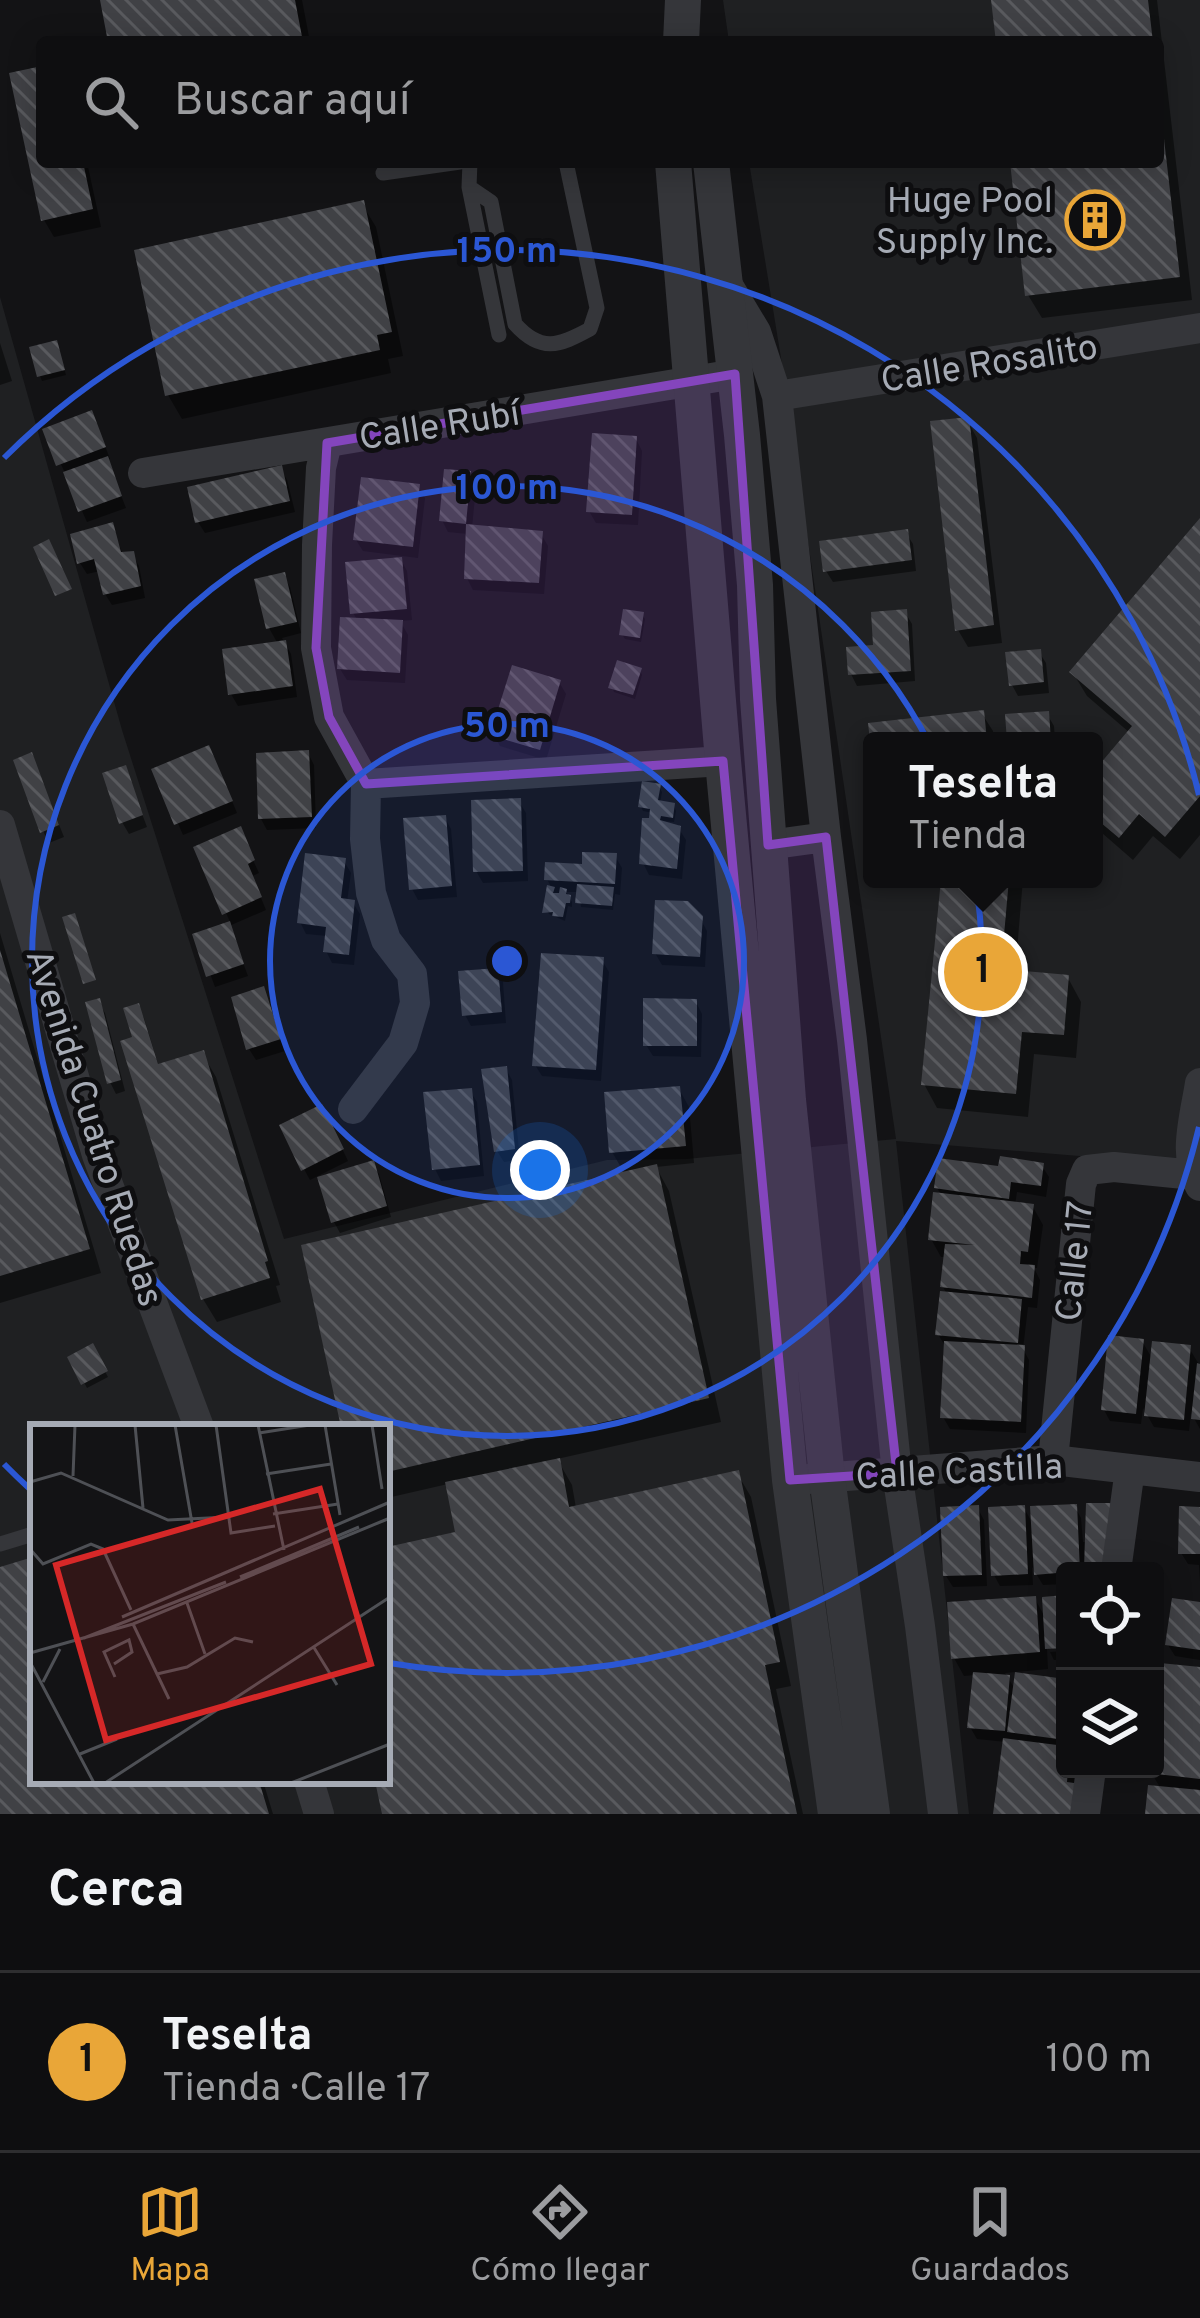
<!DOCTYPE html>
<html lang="es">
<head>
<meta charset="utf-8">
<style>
  body { margin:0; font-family:Overpass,sans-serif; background:#171719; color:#f1f3f6 }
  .controls { position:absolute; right:36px; bottom:36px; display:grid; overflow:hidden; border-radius:12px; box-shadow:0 6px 30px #0003 }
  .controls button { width:108px; height:108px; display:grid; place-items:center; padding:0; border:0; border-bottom:3px solid #2e2e30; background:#0e0e10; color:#f1f3f6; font:60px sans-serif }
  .you { position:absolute; left:540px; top:1170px; width:42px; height:42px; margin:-30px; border:9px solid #fff; border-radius:50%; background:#1a73e8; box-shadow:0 0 0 18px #1a73e833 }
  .badge { display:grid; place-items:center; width:78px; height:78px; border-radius:50%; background:#e9a638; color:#111; font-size:39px; font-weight:700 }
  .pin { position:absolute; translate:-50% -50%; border:6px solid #fff; box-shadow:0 3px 12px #0006 }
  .popup { position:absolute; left:863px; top:732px; width:240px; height:156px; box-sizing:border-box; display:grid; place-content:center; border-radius:12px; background:#0e0e10; filter:drop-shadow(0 3px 9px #0005); font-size:39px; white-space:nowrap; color:#9b9c9f }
  .popup b { font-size:45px; color:#f1f3f6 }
  .popup::after { content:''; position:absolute; left:50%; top:100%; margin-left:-24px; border:24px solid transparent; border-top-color:#0e0e10 }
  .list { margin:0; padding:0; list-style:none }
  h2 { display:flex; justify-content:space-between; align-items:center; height:156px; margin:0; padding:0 48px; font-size:51px }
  h2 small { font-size:39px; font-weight:400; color:#9b9c9f }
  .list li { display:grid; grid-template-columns:78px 1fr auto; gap:36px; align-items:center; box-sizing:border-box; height:180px; padding:0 48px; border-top:3px solid #2e2e30 }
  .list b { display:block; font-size:45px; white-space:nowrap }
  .list p { margin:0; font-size:39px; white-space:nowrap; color:#9b9c9f }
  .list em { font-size:39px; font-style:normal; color:#9b9c9f }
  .icon { flex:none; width:66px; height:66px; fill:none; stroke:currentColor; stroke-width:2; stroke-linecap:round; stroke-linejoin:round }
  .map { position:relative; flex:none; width:1200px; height:1814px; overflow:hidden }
  .search { position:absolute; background:#0e0e10; box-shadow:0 6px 30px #0003; left:36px; right:36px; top:36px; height:132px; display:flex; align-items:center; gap:30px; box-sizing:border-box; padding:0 42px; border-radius:12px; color:#9b9c9f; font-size:45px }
  .sheet { height:336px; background:#0e0e10 }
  nav { display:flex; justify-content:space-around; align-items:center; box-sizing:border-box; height:168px; border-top:3px solid #2e2e30; background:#0e0e10; font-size:33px; color:#9b9c9f }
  nav a { display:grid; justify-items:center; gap:6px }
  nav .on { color:#e9a638 }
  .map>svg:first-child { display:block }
  .built { fill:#1f2022; fill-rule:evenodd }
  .shadow { fill:#0007 }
  .building { fill:url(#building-back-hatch) }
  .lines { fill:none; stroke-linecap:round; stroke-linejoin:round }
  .service { stroke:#35363a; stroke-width:15 }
  .minor { stroke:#35363a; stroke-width:30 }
  .tertiary { stroke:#35363a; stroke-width:36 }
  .marked { fill:#8445bd; fill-opacity:0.2; stroke:#8445bd; stroke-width:9; stroke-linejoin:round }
  .ring { fill:none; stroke:#2b57d4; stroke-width:6 }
  .labels { text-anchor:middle; stroke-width:10; stroke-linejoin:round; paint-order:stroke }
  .poi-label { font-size:36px; fill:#a6abb5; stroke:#0e0e10; text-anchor:end }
  .street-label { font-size:36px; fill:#a6abb5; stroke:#0e0e10 }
  .inset-road { fill:none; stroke:#4e5055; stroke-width:3 }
  .view { fill:#d62828; fill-opacity:0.15; stroke:#d62828; stroke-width:6 }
  .inset-edge { fill:none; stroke:#a6abb5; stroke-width:6 }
  .centre { fill:#2b57d4; stroke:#0e0e10; stroke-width:6 }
  .ring-label { font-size:36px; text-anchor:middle; font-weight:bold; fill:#2b57d4; stroke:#0e0e10; stroke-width:10; stroke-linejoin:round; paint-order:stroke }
</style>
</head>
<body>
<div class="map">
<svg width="1200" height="1814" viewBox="0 0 1200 1814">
  <defs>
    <pattern id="building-back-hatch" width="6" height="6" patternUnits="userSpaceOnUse" patternTransform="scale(3)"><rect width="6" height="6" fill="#404145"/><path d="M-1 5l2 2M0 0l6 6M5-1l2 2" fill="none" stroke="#595a5e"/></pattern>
  </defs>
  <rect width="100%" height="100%" fill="#131315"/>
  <path class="built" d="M723,0h477v1166l-304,-25 73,673h-969v-1517l122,433 162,509 323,-79 79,-1 210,-20 -115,-781 -32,-196h409v-120h-429zM872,741h222v138h-222zM33,1427h354v354h-354z"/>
  <path class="shadow" d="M103,0h199l8,42h-199z
    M994,0h163l35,300 -150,18 -14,-23 -15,-133h145v-120h-159z
    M42,69v93h45l14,65 -47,10 -10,-17 -32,-144z
    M362,204l14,23 27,129 -15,3 3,14 -209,46 -14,-24z
    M0,343l12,38 -12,4z
    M58,348l8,27 -24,6 -2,-5z
    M967,420l10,18 25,205 -34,4 -10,-17z
    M97,425l13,34 -3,1 19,48 -39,14 -41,-91z
    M636,439l6,12 -4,74 -42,-2 -7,-12z
    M281,469l6,11 8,32 -90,21 -7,-11z
    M469,474l7,12 -4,42 69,6 7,12 -4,48 -71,-4 -6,-12 1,-44 -20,-2 -6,-12z
    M418,487l7,11 -7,60 -55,-7 -7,-11z
    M1200,523v312l-20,24 -27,-23 -20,24 -39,-34v-51l36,-42 -43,-37 -14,-23z
    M112,526l11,29 9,-1 7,12 6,32 -33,7 -7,-11 -5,-23 -13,3 -7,-11 -7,-27z
    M906,533l7,11 3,27 -83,11 -7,-11z
    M401,560l6,11 5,49 -12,1 8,14 -3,48 -58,-3 -7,-11 18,-48 -5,-8z
    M283,575l7,12 11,46 -19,5 9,16 6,43 -59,9 -7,-12 47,-50 -9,-16z
    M905,612l7,12 3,57 -58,5 -6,-12z
    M642,615l3,4 -4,23 -16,-3 -3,-5z
    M1039,652l7,11 3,30 -31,3 -6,-11z
    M640,670l2,5 -7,24 -21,-7 -2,-5z
    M559,682l7,12 -20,66 -46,-14 -6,-11z
    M982,714l11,17 1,10h-121z
    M1047,714l7,12 1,15h-45z
    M308,753l6,12 2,63 -49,2 -6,-11z
    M31,755l33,82 -15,6 -6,-12z
    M215,760l22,53 -54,22 -28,-65z
    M125,769l22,58 -18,7 -7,-12z
    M659,787l3,5 -2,11 14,3 2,5 -2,11 -13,-1 18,8 7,11 -4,39 -33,-4 -6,-12 14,-39 -4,-11 -10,-2 -2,-4z
    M519,801l7,12 2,68 -45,2 -7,-12z
    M445,818l6,11 6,68 -39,3 -6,-11z
    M239,830l20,43 -7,3 14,34 -37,16 19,50 -33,11 -19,-51 35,-12 -34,-76z
    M615,856l7,12 -2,27 -5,-1 -2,16 -32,-3 -2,-15h-13l6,10v5l-4,-1 -3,15 -16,-7 -3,-5 4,-24 -3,-6z
    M344,861l7,12 -4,29 6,1 7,11 -6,51 -22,-2 -6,-12 1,-15 -21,-2 -6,-12z
    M944,879h79l-8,95 53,4 13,24 -5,56 -42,-4 -6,63 -91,-9 -13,-24z
    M700,918l7,13 -2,36 -43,-2 -7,-12z
    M0,933l101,340 -101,30z
    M602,960l7,12 -8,109 -59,-5 -7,-11z
    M496,971l7,11 3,41 -35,3 -6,-11z
    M263,990l6,11 16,50 -29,9 -7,-11z
    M98,1001l7,12 20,78 -9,3 -6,-12z
    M696,1002l6,12 -1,43 -48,-1 -7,-11z
    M138,1007l6,11 15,49 43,-14 14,24 64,208 -4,1 5,16 -64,20 -14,-23 -68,-260z
    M506,1069l6,11 8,80 -16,2 -7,-11z
    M679,1089l10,18 5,56 -38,4 13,24 52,231 -164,37 15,26 4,23 161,-35 14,24 40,189 -15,3 27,125h-418l-7,-33h9v-231l71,-16 -10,-50 -61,14v-71l238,-253 -13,-22z
    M470,1091l7,11 7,74 -43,5 -6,-12z
    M328,1119l20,42 -28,14 1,4 51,-16 7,11 12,43 -51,16 -6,-11 -14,-47 -10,5 -6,-11z
    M1042,1166l7,11 -3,20 -29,-5 -2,13 18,2 10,18 -6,43h-3l6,12 -3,28 -9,-1 -5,42 6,11 -3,73 -76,-4 -7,-12 2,-71 -7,-12 9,-40 -4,-7 4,-30h-6l-10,-18 11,-43 -5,-8 64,-18z
    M1142,1341l11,19 36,-12 11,18v-3v66l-9,-16 -2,18 -35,-4 -11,-19 -2,16 -31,-3 -6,-11z
    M92,1347l16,30 -21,11 -16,-30z
    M1075,1507l6,11 2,24h4l29,29h-28l-4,-7v7h-19v13l-22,1 -11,-18 1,18 -33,1 -6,-11 30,-67 10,18z
    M978,1509l6,11 3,66 -34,1 -7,-11z
    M1200,1510v71l-1,-16 -11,-1 -7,-11z
    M33,1560v221h230l10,33h-273v-243z
    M1065,1598v47l-16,1v4l-2,-3 1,22 -43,4 10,16 50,-7v87h15l-3,17 -81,28 10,-72 -29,-3 -7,-12 5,-52 -11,1 -10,-18 81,-59 11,20z
    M1200,1605v55l-25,-4 -7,-11z
    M1065,1651v8l-11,1 -4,-8z
    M1200,1670v144h-52l13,-25 -10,-17v-3h4v-31z"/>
  <path class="building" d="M100,0h195l8,42h-195z
    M991,0h157l5,42h-157z
    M42,66v96h41l10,47 -52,12 -32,-148z
    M1158,113h3l19,164 -155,19 -15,-134h148z
    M364,200l28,132 -15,3 3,15 -215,46 -31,-146z
    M57,340l8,30 -28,7 -8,-30z
    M92,410l14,37 -50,19 -14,-37z
    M969,417l25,208 -39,6 -25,-210z
    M592,433l45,3 -5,79 -46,-3z
    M108,456l14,40 -44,16 -15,-40z
    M282,465l8,36 -95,22 -8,-36z
    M444,469l27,2 -5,53 -27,-3z
    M361,477l59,7 -7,63 -60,-7z
    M1200,518v278l-35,41 -26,-23 -20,24 -25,-21v-46l38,-45 -63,-54z
    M113,522l8,30 13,-1 7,35 -38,9 -9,-36 -17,5 -7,-30z
    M466,524l77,7 -4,52 -75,-4z
    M908,529l4,31 -89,12 -4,-31z
    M49,539l23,50 -17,7 -22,-49z
    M402,557l5,52 -57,5 -5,-52z
    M285,572l12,50 -31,7 -12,-50z
    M623,609l21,3 -4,26 -21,-3z
    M907,609l4,62 -63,4 -2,-28 27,-2 -2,-33z
    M340,617l63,3 -3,53 -63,-4z
    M286,640l7,46 -65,9 -6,-46z
    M1041,649l3,33 -35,4 -4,-34z
    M617,660l25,8 -9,27 -25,-7z
    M512,665l49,15 -21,70 -50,-15z
    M984,710l3,31h-117l-2,-18z
    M1049,711l2,30h-44l-2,-27z
    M209,745l24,56 -59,24 -23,-56z
    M309,750l3,67 -54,2 -2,-66z
    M32,752l27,73 -19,8 -27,-73z
    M126,765l17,50 -24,9 -17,-51z
    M642,781l19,3 -3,16 17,3 -2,15 -12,-2 -1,4 21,6 -4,43 -38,-5 3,-46h7l1,-9 -12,-2z
    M521,798l2,73 -50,1 -2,-72z
    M446,815l6,71 -43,4 -6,-72z
    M241,826l14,34 -7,4 14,33 -40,18 -29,-68z
    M582,852l35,1 -2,31 -71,-4 1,-18 37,2z
    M305,853l41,5 -5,40 14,2 -6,55 -26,-3 3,-25 -29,-4z
    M941,879h68l-8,90 68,6 -5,60 -42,-3 -6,62 -95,-9z
    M577,884l37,3 -2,19 -37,-3z
    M547,885l8,2 -2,6h6l1,-6 7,2 -1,5 5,1 -1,8h-4l-3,14 -11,-1 1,-4 -11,1z
    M655,900l33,1 15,15 -3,41 -48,-3z
    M75,913l21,67 -13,4 -21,-67z
    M230,921l14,43 -38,13 -14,-43z
    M0,950l90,299 -90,27z
    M541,953l63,4 -8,113 -64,-4z
    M498,968l4,44 -40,4 -4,-45z
    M264,986l17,53 -35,11 -15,-53z
    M100,998l21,82 -14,4 -22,-82z
    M643,998l54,1v47h-54z
    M139,1003l19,61 46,-14 64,211 -3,1 5,16 -69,22 -81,-259 12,-4 -9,-29z
    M507,1066l8,83 -21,3 -13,-83z
    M680,1086l6,60 -77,7 -5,-61z
    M472,1088l8,77 -48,5 -9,-78z
    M322,1104l22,45 -43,22 -22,-46z
    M1000,1156l44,7 -3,23 -30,-4 -2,17 -75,-11 4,-30 60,8z
    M374,1160l13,46 -56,17 -14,-46z
    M657,1164l52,234 -322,74v-45h-46l-40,-182z
    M933,1192l101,12 -6,48 -7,-1 -1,13 15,1 -3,33 -92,-11 5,-43 30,1 -47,-5z
    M940,1291l82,8 -4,44 -83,-8z
    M1108,1335l36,4 -8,75 -35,-4z
    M944,1341l81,4 -4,77 -81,-4z
    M1152,1341l39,4 -7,75 -40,-4z
    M93,1343l15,28 -27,14 -14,-28z
    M1197,1363l3,1v56l-9,-1z
    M560,1458l9,49 170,-37 41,192 -15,3 32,149h-415l-7,-33h12v-234l68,-15 -10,-50z
    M1086,1503h26l-1,68 -27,-1z
    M1077,1504l3,67 -46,4 -4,-69z
    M979,1505l3,70 -39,1 -3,-69z
    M1025,1505l3,69 -37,2 -3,-69z
    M1179,1506l21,1v47h-22z
    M33,1557v224h226l10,33h-269v-247z
    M1065,1595v53l-20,1 -3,-52z
    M1036,1596l4,56 -89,7 -4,-57z
    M1172,1598l28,4v48l-35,-5z
    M1160,1663l40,4v112l-52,-6v-4h7v-58z
    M973,1672l37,3 -5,56 -38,-3z
    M1015,1672l50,7v61l-58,-8z
    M1003,1738l62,8v23h3l-1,13 14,2 -3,30h-85z
    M1148,1785l52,5v24h-55z"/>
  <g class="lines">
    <path class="service" d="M470,162l-1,25 30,148
      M383,173l77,-11
      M469,187l22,15 24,122c26,29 44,22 75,5l7,-21 -31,-146
      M0,1544l33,-10"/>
    <path class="minor" d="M726,282l30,50 21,64 49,441 26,203 45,433 23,153 23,188
      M777,396l423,-68
      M327,443l-6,25 -4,77 -1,103 13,69 37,67 -1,55 6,54 15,47 26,34 3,29 -12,40 -50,66
      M143,473l592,-99
      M366,784l357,-23
      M0,825l97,330 102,272
      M768,845l58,-8
      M1200,1083c-5,33 -18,73 0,103
      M1053,1460l28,-276 6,-14 27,-3 80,8
      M808,1479l245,-19 147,17
      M1116,1571l14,-102
      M309,1781l10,33
      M1085,1814l6,-45"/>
    <path class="tertiary" d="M681,42l2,-42
      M673,162l50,599 67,719 46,334
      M711,162l31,273 13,150 3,114 30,401 39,377 45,337"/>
  </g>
  <path class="marked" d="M735,374l33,471 58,-8 71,636 -107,7 -67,-719 -357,23 -37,-67 -13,-69 11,-205z"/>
  <circle cx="507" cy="961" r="237" fill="#2b57d4" fill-opacity=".12"/>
  <g class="ring">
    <circle cx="507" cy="961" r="237"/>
    <circle cx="507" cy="961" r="475"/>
    <path d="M1199 1127A712 712 0 0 1 389 1663M31 1490A712 712 0 0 1 4 1464M4 458A712 712 0 0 1 1199 795"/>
  </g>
  <defs>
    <symbol id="building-ring" viewBox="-11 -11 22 22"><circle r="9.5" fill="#0e0e10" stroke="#e9a638" stroke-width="1.5"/><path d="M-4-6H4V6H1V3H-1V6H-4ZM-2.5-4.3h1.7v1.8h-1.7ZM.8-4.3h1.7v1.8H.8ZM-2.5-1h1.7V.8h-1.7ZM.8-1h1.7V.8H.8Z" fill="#e9a638"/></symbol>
  </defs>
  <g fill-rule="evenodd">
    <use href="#building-ring" x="1062" y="187" width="66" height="66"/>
  </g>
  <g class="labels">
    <g class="poi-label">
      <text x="1053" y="212">Huge Pool<tspan x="1053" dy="41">Supply Inc.</tspan></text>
    </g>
    <g class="street-label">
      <text transform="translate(989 362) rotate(-9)" y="13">Calle Rosalito</text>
      <text transform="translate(439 424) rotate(-9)" y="13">Calle Rubí</text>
      <text transform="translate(96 1127) rotate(72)" y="13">Avenida Cuatro Ruedas</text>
      <text transform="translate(1073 1261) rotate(-84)" y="13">Calle 17</text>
      <text transform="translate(959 1470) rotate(-3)" y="13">Calle Castilla</text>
    </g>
  </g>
  <g transform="translate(30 1424)">
    <rect width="360" height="360" fill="#131315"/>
    <path class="inset-road" d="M105,1l8,83M145,1l17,98M186,1l15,108 44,-7M228,1l26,125M295,1l15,90M342,1l10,64M229,9l51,-8M236,50l65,-10M43,52l2,-51M0,58l31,-9 107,47 60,-3M243,90l65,-10M0,125l13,15 48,-20 12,5 28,61M210,153l119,-50M157,179l18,51M92,193l268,-115M103,200l36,75M54,214l142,-56M283,222l24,39M0,229l103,-29 257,-106M0,238l64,121M84,240l18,-12 -3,-12 -25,12 11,25M127,250l30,-7 48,-29 18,4M13,258l17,-33M50,330l37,-15M75,359l285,-186M261,359l99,-39"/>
    <path class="view" d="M290,65l51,175 -265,76 -50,-175z"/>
    <rect width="360" height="360" class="inset-edge"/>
  </g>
  <circle cx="507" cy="961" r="18" class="centre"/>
  <g class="ring-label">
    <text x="507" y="262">150 m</text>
    <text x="507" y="499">100 m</text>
    <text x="507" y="737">50 m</text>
  </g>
</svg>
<div class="controls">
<button><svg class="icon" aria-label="locate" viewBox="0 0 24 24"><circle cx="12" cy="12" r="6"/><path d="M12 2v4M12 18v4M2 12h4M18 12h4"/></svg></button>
<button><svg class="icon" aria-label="layers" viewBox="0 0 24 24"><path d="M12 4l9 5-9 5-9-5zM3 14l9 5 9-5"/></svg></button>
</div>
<div class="you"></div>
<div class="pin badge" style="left:983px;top:972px">1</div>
<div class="popup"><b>Teselta</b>Tienda</div>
<div class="search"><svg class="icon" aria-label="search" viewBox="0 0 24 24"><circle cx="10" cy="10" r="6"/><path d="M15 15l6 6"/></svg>Buscar aquí</div>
</div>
<section class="sheet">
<h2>Cerca<small></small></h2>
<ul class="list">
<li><span class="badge">1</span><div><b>Teselta</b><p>Tienda · Calle 17</p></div><em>100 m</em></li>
</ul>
</section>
<nav>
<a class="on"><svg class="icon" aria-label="map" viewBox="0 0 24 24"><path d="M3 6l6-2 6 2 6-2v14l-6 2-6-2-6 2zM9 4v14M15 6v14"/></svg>Mapa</a>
<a><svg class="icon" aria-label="directions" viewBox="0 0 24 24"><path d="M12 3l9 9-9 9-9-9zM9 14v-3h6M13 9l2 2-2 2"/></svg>Cómo llegar</a>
<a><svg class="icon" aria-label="saved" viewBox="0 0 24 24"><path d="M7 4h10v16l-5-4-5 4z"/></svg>Guardados</a>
</nav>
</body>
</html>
